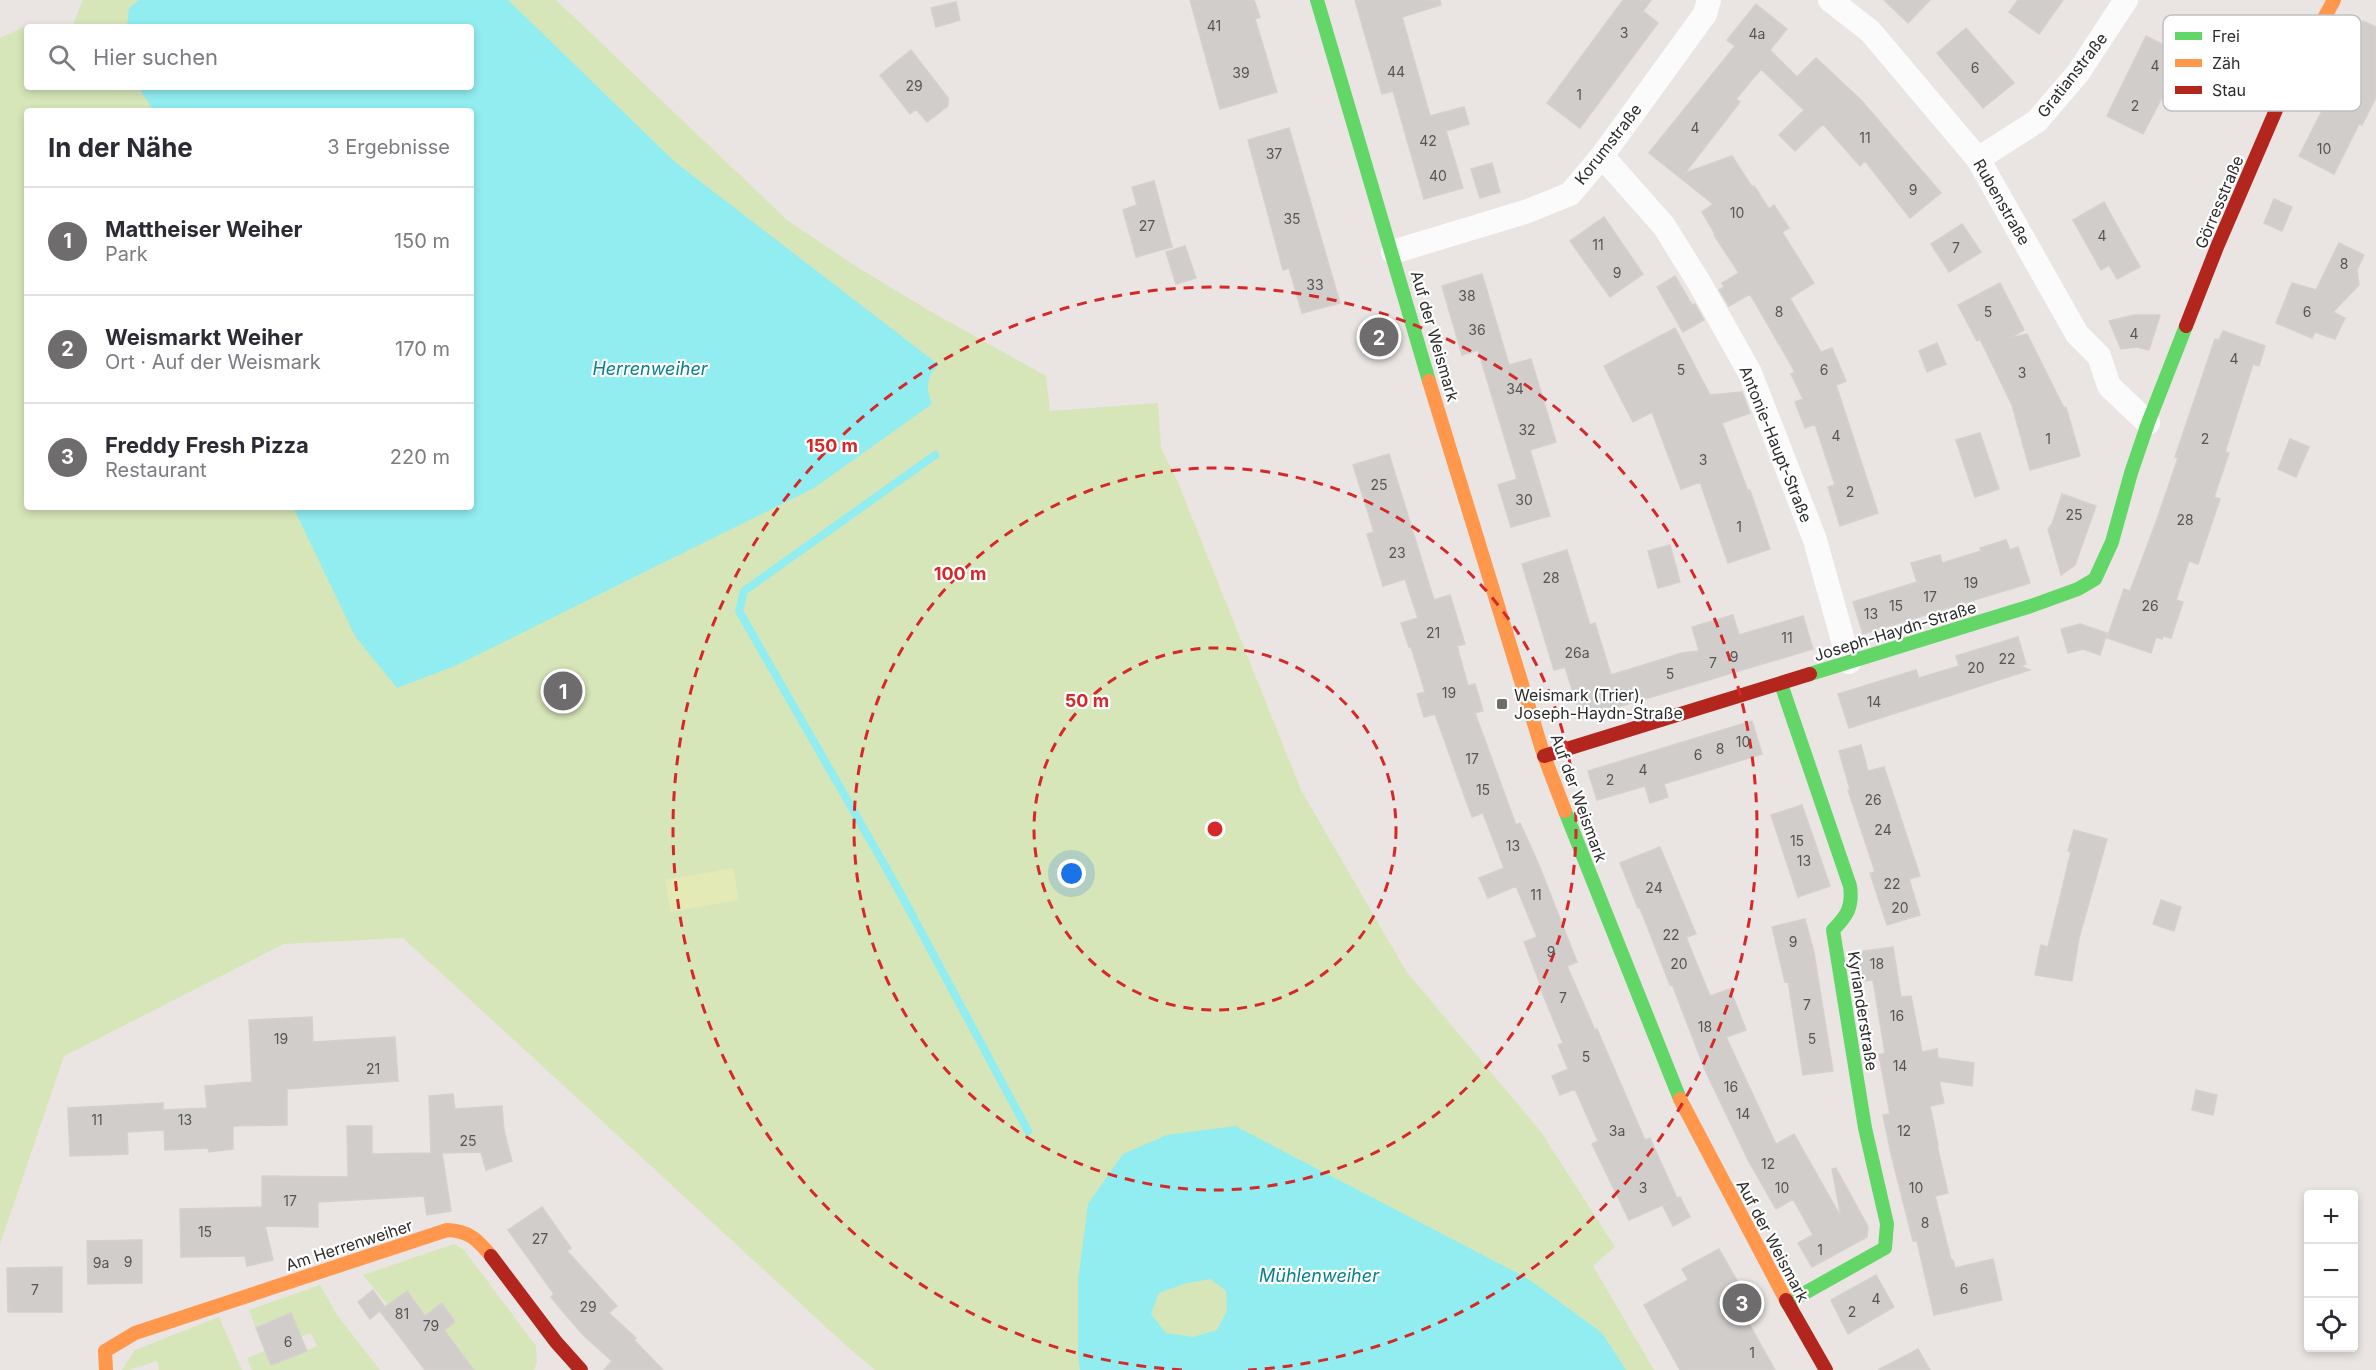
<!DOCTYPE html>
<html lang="de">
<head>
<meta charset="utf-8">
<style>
  body { margin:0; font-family:Inter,sans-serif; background:#f7f7f7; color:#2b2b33 }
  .controls { position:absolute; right:18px; bottom:18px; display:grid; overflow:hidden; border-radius:6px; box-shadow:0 3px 9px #0003 }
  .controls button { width:54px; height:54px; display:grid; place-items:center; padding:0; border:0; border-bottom:2px solid #e1e1e2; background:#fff; color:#2b2b33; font:30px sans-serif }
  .you { position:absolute; left:1072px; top:874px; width:21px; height:21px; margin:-15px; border:4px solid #fff; border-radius:50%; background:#1a73e8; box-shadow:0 0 0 9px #1a73e833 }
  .badge { display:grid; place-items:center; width:39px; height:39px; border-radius:50%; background:#6e6c6c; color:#fff; font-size:20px; font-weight:700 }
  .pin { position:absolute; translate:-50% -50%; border:3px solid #fff; box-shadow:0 2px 6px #0006 }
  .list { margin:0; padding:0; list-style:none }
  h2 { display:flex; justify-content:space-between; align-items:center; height:78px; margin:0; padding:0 24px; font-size:26px }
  h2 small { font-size:20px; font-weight:400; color:#7c7c81 }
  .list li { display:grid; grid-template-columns:39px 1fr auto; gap:18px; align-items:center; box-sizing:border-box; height:108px; padding:0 24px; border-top:2px solid #e1e1e2 }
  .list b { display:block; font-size:22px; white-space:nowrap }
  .list p { margin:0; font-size:20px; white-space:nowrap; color:#7c7c81 }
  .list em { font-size:20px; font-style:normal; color:#7c7c81 }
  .icon { flex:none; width:33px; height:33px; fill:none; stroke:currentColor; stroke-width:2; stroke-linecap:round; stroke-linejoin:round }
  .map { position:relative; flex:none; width:2376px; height:1370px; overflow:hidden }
  .search { position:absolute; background:#fff; box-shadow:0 3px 9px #0003; left:24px; top:24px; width:450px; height:66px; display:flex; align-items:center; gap:15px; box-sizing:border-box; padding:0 21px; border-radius:6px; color:#7c7c81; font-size:22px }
  .panel { position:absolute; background:#fff; box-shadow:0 3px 9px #0003; left:24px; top:108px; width:450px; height:402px; border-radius:6px }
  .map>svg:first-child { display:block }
  .green { fill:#d6e6b9; fill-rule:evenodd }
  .pitch { fill:#e3eab6 }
  .water { fill:#91edf0; fill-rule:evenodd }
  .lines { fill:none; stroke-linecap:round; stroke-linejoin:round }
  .stream { stroke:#91edf0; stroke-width:8 }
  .building { fill:#d1cdcb; stroke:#d5d0ce; stroke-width:1.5 }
  .street { stroke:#fcfbfb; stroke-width:24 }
  .fast { stroke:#63d668; stroke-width:14 }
  .slow { stroke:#ff974d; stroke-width:14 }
  .jam { stroke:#b3261e; stroke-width:14 }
  .ring { fill:none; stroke:#d62828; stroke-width:3; stroke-dasharray:10 8 }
  .poi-dot { fill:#6e6c6c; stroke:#fff; stroke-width:2 }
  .labels { text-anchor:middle; stroke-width:4.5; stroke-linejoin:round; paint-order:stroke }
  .number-label { font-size:14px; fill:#565554 }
  .street-label { font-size:16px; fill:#2c2c2c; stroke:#fff }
  .poi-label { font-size:16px; fill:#2c2c2c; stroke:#fff; text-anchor:start }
  .water-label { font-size:18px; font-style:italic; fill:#088090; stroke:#fff }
  .key { fill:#fff; stroke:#c0c0c0; stroke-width:1.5 }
  .key-label { font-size:16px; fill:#2c2c2c }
  .centre { fill:#d62828; stroke:#fff; stroke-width:3 }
  .ring-label { font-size:18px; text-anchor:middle; font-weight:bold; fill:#d62828; stroke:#fff; stroke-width:4.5; stroke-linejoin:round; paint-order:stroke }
</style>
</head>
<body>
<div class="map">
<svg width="2376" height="1370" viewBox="0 0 2376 1370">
  <rect width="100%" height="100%" fill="#eae4e2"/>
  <path class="green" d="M83,0h473l231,220 70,47 71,43 118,66 4,35 108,-8 3,45 16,32 124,310 105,181 135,161 74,115 -22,19 61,104h-779l-24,-20 -448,-412 -119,6 -220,112 -64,188v-1206l24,-11 3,2v58h444v-60h-399zM27,111h444v396h-444z
    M454,1244l10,6 72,96 1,17 -3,7h-60l-30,-40 11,-9 -13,-18 -17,13 -18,-25 -19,14 -25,-30z
    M320,1285l17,30 43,55h-128l-5,-12 18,-7 6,14 46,-19 -6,-13 -10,4 -10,-24 -35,15 -7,-18z
    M219,1317l23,53h-83l-2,-9 -28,9h-7l13,-20z"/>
  <path class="pitch" d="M733,868l6,32 -68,12 -6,-32z"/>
  <path class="water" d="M139,0h369l167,162 264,203c-13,12 -14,22 -7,39l-118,84 -359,178 -58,22 -42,-52 -62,-129h178v-396h-317l-16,-24h333v-60h-344l2,-19z
    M1235,1126l292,152 75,55 24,37h-546l-2,-15v-75l10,-76 35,-50 44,-19zM1211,1279l15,12 1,20 -10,19 -24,7 -27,-4 -15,-19 8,-21 28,-10z"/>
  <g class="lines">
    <path class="stream" d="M935,455l-191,136 -5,20 158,276 131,244"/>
  </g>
  <path class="building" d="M1190,0h64l6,17 -5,2 22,73 -57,17z
    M1355,0h85l1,5 -39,12 28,99 34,-9 5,17 -23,7 17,57 -39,11 -31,-108 -11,3z
    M1623,0h28l-8,11 15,12 -78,105 -33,-25z
    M1884,0h46l-22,23z
    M2018,0h45l-24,34 -30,-22z
    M956,2l4,18 -24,7 -5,-19z
    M1756,4l31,25 -17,21 27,27 19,-19 45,42 80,93 -31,25 -45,-57 -5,5 -37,-42 -28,27 -16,-16 25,-25 -43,-41 -25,30 4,3 -55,71 47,-17 20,31 2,-1 15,23 5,-4 15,23 -7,4 32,51 -24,15 31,54 11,-4 14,33 -10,4 42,128 -38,13 -12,-39 7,-2 -20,-61 -10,4 -10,-26 8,-3 -12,-25 4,-2 -45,-78 -21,12 -10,-16 5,-3 -2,-4 17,-10 -25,-38 1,-1 -13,-22 11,-8 -64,-51 86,-107 -8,-6z
    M2363,21l13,6v70l-14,28 -3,-1 -25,50 -35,-18 25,-49 -2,-1 10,-22 -3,-2 9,-19 7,-14 3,2z
    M1966,28l48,55 -31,25 -46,-55z
    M2146,36l38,19 -41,79 -36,-18z
    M911,50l37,48v8l-21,16 -11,-13 -6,5 -30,-39z
    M1289,128l51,175 -38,10 -13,-45 -6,2 -35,-130z
    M1492,163l8,29 -20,6 -9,-29z
    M1154,181l18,66 -36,10 -13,-47 14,-5 -5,-18z
    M2274,199l18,8 -10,24 -18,-8z
    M2104,202l36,65 -23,12 -8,-14 -8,5 -28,-50z
    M1604,217l39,57 -33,23 -40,-56z
    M1962,224l19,28 -32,20 -18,-28z
    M2339,243l25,12 -7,15 2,15 -26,27 12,6 -10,21 -20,-7 -3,6 -36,-15 16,-40 24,7z
    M1185,246l11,32 -20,6 -10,-32z
    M1482,274l27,91 22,-6 25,83 -26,8 20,66 -39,11 -13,-42 19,-6 -39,-129 -16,5 -20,-69z
    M1675,276l17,29 3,-1 9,16 -21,12 -26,-45z
    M2000,283l24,47 -14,8 17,-4 37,74 2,-1 14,49 -50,14 -18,-65 -32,-66 -3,2 -19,-36z
    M2134,315h26l-11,35 -12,-3 -16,2 -12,-28z
    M1386,325l5,18 -18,6 -5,-19z
    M1675,328l35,67 32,-3 8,21 -28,10 26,68 2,-1 20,59 -42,14 -28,-81 -19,7 -29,-77 -19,10 -29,-56z
    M2223,331l42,15 -6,20 -6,-2 -28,88 4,1 -15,44 6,2 -22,65 -9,-3 -13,39 7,2 -12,36 -8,-2 -1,3 -6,-2 -5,16 -44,-15 17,-49 6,2 25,-66 23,-67 -3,-1 40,-118 4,1z
    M1937,343l9,21 -19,8 -8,-21z
    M1980,433l19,56 -24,8 -19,-57z
    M2290,439l19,8 -13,30 -18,-8z
    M1389,454l45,146 16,-5 15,49 -8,2 11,40 7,-2 8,27 -8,2 41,112 4,-2 19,42 38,97 -10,4 28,64 2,-1 48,111 5,-2 27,60 3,-1 10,20 -17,9 -10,-20 13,-7 -47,21 -37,-76 6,-3 -23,-52 -15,6 -8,-19 16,-7 -10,-24 5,-2 -22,-53 1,-1 -18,-47 13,-5 -21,-51 -28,12 -9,-20 25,-10 -21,-55 -11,4 -37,-103 -11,3 -7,-23 8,-2 -14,-45h-2l-8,-24 17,-5 -13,-39 -22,7 -16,-52 7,-2 -21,-67z
    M2062,494l34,12 -21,59 -14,10 -13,-46 4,-5z
    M2006,540l4,10 8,-3 12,36 -167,51 -10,-32 64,-20 -6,-19 29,-8 2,8 39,-12 -1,-3z
    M1670,545l10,37 -22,6 -10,-37z
    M1567,550l23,75 5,-2 16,52 71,-22 17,-2 -7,-24 41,-12 6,20 64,-19 10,33 -232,69 -16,-51 -11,3 -32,-106z
    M2080,624l27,9 -7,22 -17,-6 -15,4 -7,-24z
    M2018,637l8,27 -6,2 10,4 -181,58 -11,-34 78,-24 3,8 40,-12 -3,-10z
    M1752,721l10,33 -98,30 4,13 -18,6 -5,-17 -48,14 -9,-29z
    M1861,745l7,26 16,-4 36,109 -11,3 11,36 -33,10 -17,-52 5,-1 -27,-82 2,-1 -11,-38z
    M1802,805l28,81 -32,11 -27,-82z
    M2074,830l33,9 -28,99 -7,43 -37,-6 6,-30 7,2 23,-95 -3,-1z
    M1660,847l36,87 -10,3 24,59 20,-7 16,41 -20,7 50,107 18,-10 47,83 -9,-48 4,-1 32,59 -1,10 -55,30 -14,-24 15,-8 -20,-36 -17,10 -28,-49 -43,-90 -33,-86 -2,1 -30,-77h-2l-18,-45z
    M2161,900l20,7 -7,24 -21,-7z
    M1805,919l9,34 19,118 -30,4 -15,-94 -3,1 -13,-55z
    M1893,947l8,50 10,-1 11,56 15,-3 1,9 36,5 -2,23 -33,-5 5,22 -14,3 8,39h-1l11,48 -13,3 16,64h2l2,8 38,-9 9,41 -68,15 -17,-74h-4l-22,-87 -8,-39 7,-1 -11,-59 6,-2 -12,-73 -11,1 -5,-29z
    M312,1017l1,25 82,-5 3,44 -111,8v36l-54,1v23l-24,3 -1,-4 -43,2 -1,-20 -37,2 1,22 -58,2 -2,-48 95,-5v7l44,-2 -2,-22 47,-4 -3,-62z
    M2196,1090l21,5 -4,20 -21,-5z
    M453,1094l2,15 47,-3 2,25 8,30 -26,9 -5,-18 -39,1 9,58 -24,4 -3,-19 -106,6v25l-53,-1 8,34 -26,6 -2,-10 -64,1 -1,-48 82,-2v-31l86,1 -1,-51h25v28l59,-1 -2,-57z
    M542,1207l29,41 -4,3 50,55 -8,7 27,25 -2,2 29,30h-59l8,-9 -29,-26 -24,-28 -8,-10 3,-3 -46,-64z
    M142,1240v43l-54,1 -1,-43z
    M1719,1249l37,65 -9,6 28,50h-95l-36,-65 44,-25 -6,-11z
    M62,1267v45h-54l-1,-44z
    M1876,1275l18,32 -46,27 -17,-34z
    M373,1290l12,17 22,-16 18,25 17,-13 13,19 -11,8 30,40h-49l-45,-59 -10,8 -12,-17z
    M291,1313l16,38 -36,14 -15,-37z
    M1918,1349l12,21h-52z"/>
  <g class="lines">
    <path class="street" d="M1830,0l40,31 108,128 99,175 22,22 10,30 39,37
      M1602,156l62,70 36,58 50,89 65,167 34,122
      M1978,159l59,-38 41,-48 48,-73
      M1393,252l135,-41 42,-17 32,-38 103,-142 4,-14"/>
    <path class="fast" d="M1317,0l112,381
      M1810,674l221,-68 47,-17 17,-10 17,-37 19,-69 17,-50 38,-97
      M1781,684l69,202c3,21 -3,30 -17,44l32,198 22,96 -2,24 -98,55
      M1565,811l115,288"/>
    <path class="slow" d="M2285,89l49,-89
      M1429,381l115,375 21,55
      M1680,1099l106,201
      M106,1370l-1,-19 30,-18 312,-103c22,1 30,9 44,26"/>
    <path class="jam" d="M2186,326l31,-79 68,-158
      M1544,756l266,-82
      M491,1256l65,86 25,28
      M1786,1300l40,70"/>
  </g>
  <g class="ring">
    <circle cx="1215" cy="829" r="181"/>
    <circle cx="1215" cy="829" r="361"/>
    <path d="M1182 1370A542 542 0 1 1 1248 1370"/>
  </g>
  <rect class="poi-dot" x="1496" y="698" width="12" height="12" rx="3"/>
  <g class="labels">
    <g class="number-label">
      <text x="1214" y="31">41</text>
      <text x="1624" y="38">3</text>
      <text x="1757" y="39">4a</text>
      <text x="2155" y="71">4</text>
      <text x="1975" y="73">6</text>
      <text x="1396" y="77">44</text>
      <text x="1241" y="78">39</text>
      <text x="914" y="91">29</text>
      <text x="1579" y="100">1</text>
      <text x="2135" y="111">2</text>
      <text x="1695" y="133">4</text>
      <text x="1865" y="143">11</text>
      <text x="1428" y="146">42</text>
      <text x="2324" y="154">10</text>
      <text x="1274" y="159">37</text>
      <text x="1438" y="181">40</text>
      <text x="1913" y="195">9</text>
      <text x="1737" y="218">10</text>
      <text x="1292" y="224">35</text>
      <text x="1147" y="231">27</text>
      <text x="2102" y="241">4</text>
      <text x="1598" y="250">11</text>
      <text x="1956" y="253">7</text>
      <text x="2344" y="269">8</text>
      <text x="1617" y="278">9</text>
      <text x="1315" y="290">33</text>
      <text x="1467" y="301">38</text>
      <text x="1779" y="317">8</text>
      <text x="1988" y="317">5</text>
      <text x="2307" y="317">6</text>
      <text x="1477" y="335">36</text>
      <text x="2134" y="339">4</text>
      <text x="2234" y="364">4</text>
      <text x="1681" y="375">5</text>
      <text x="1824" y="375">6</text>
      <text x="2022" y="378">3</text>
      <text x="1515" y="394">34</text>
      <text x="1527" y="435">32</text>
      <text x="1836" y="441">4</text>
      <text x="2048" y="444">1</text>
      <text x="2205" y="444">2</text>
      <text x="1703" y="465">3</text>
      <text x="1379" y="490">25</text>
      <text x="1850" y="497">2</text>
      <text x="1524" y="505">30</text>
      <text x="2074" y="520">25</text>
      <text x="2185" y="525">28</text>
      <text x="1739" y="532">1</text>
      <text x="1397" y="558">23</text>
      <text x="1551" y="583">28</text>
      <text x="1971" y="588">19</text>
      <text x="1930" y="602">17</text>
      <text x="1896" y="611">15</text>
      <text x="2150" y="611">26</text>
      <text x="1871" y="619">13</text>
      <text x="1433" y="638">21</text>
      <text x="1787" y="643">11</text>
      <text x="1577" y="658">26a</text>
      <text x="1734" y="662">9</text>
      <text x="2007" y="664">22</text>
      <text x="1713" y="668">7</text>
      <text x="1976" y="673">20</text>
      <text x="1670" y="679">5</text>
      <text x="1449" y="698">19</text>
      <text x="1874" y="707">14</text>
      <text x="1743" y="747">10</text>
      <text x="1720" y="754">8</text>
      <text x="1698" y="760">6</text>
      <text x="1472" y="764">17</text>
      <text x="1643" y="775">4</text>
      <text x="1610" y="785">2</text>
      <text x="1483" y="795">15</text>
      <text x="1873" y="805">26</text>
      <text x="1883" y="835">24</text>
      <text x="1797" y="846">15</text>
      <text x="1513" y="851">13</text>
      <text x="1804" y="866">13</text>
      <text x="1892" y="889">22</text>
      <text x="1654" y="893">24</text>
      <text x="1536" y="900">11</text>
      <text x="1900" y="913">20</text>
      <text x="1671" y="940">22</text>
      <text x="1793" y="947">9</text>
      <text x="1551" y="957">9</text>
      <text x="1679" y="969">20</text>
      <text x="1877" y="969">18</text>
      <text x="1563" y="1003">7</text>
      <text x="1807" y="1010">7</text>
      <text x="1897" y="1021">16</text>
      <text x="1705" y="1032">18</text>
      <text x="281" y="1044">19</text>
      <text x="1812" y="1044">5</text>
      <text x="1586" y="1062">5</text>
      <text x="1900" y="1071">14</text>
      <text x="373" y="1074">21</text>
      <text x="1731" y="1092">16</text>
      <text x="1743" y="1119">14</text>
      <text x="97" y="1125">11</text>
      <text x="185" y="1125">13</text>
      <text x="1617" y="1136">3a</text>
      <text x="1904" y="1136">12</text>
      <text x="468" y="1146">25</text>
      <text x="1768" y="1169">12</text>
      <text x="1643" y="1193">3</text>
      <text x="1782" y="1193">10</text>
      <text x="1916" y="1193">10</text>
      <text x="290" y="1206">17</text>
      <text x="1925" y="1228">8</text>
      <text x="205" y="1237">15</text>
      <text x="540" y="1244">27</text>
      <text x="1820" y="1255">1</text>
      <text x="128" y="1267">9</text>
      <text x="101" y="1268">9a</text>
      <text x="1964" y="1294">6</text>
      <text x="35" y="1295">7</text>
      <text x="1876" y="1304">4</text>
      <text x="588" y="1312">29</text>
      <text x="1852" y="1317">2</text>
      <text x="402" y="1319">81</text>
      <text x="431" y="1331">79</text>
      <text x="288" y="1347">6</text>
      <text x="1752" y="1358">1</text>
    </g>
    <g class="street-label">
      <text transform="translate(2072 75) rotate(-52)" y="6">Gratianstraße</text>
      <text transform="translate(1608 144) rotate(-52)" y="6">Korumstraße</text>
      <text transform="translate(2002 202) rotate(60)" y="6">Rubenstraße</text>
      <text transform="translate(2219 202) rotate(-67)" y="6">Görresstraße</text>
      <text transform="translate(1435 336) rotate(74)" y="6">Auf der Weismark</text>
      <text transform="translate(1776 444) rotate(68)" y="6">Antonie-Haupt-Straße</text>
      <text transform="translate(1895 631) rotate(-17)" y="6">Joseph-Haydn-Straße</text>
      <text transform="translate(1579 798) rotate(70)" y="6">Auf der Weismark</text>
      <text transform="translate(1863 1011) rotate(81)" y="6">Kyrianderstraße</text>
      <text transform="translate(1773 1241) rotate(62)" y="6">Auf der Weismark</text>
      <text transform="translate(349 1245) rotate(-18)" y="6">Am Herrenweiher</text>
    </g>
    <g class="poi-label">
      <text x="1514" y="701">Weismark (Trier),<tspan x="1514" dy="18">Joseph-Haydn-Straße</tspan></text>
    </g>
    <g class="water-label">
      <text x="650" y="375">Herrenweiher</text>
      <text x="1319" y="1282">Mühlenweiher</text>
    </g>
  </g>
  <rect x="2163" y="15" width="198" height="96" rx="9" class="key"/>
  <rect x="2175" y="32" width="27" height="8" fill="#63d668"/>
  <rect x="2175" y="59" width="27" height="8" fill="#ff974d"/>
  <rect x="2175" y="86" width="27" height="8" fill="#b3261e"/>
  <g class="key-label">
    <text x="2212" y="42">Frei</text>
    <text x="2212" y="69">Zäh</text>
    <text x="2212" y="96">Stau</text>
  </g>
  <circle cx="1215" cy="829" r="9" class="centre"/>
  <g class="ring-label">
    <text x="832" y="452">150 m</text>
    <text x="960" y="580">100 m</text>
    <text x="1087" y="707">50 m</text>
  </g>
</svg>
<div class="controls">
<button>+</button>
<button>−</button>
<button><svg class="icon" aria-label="locate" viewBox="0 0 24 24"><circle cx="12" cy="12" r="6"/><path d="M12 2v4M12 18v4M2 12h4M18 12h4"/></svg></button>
</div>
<div class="you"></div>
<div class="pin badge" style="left:563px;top:691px">1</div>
<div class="pin badge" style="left:1379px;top:337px">2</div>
<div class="pin badge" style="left:1742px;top:1303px">3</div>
<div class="search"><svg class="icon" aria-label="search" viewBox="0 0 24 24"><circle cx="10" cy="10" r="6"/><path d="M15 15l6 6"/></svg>Hier suchen</div>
<section class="panel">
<h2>In der Nähe<small>3 Ergebnisse</small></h2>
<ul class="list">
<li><span class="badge">1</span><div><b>Mattheiser Weiher</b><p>Park</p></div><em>150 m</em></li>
<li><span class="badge">2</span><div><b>Weismarkt Weiher</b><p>Ort · Auf der Weismark</p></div><em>170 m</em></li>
<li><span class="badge">3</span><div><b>Freddy Fresh Pizza</b><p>Restaurant</p></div><em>220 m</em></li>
</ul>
</section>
</div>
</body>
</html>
